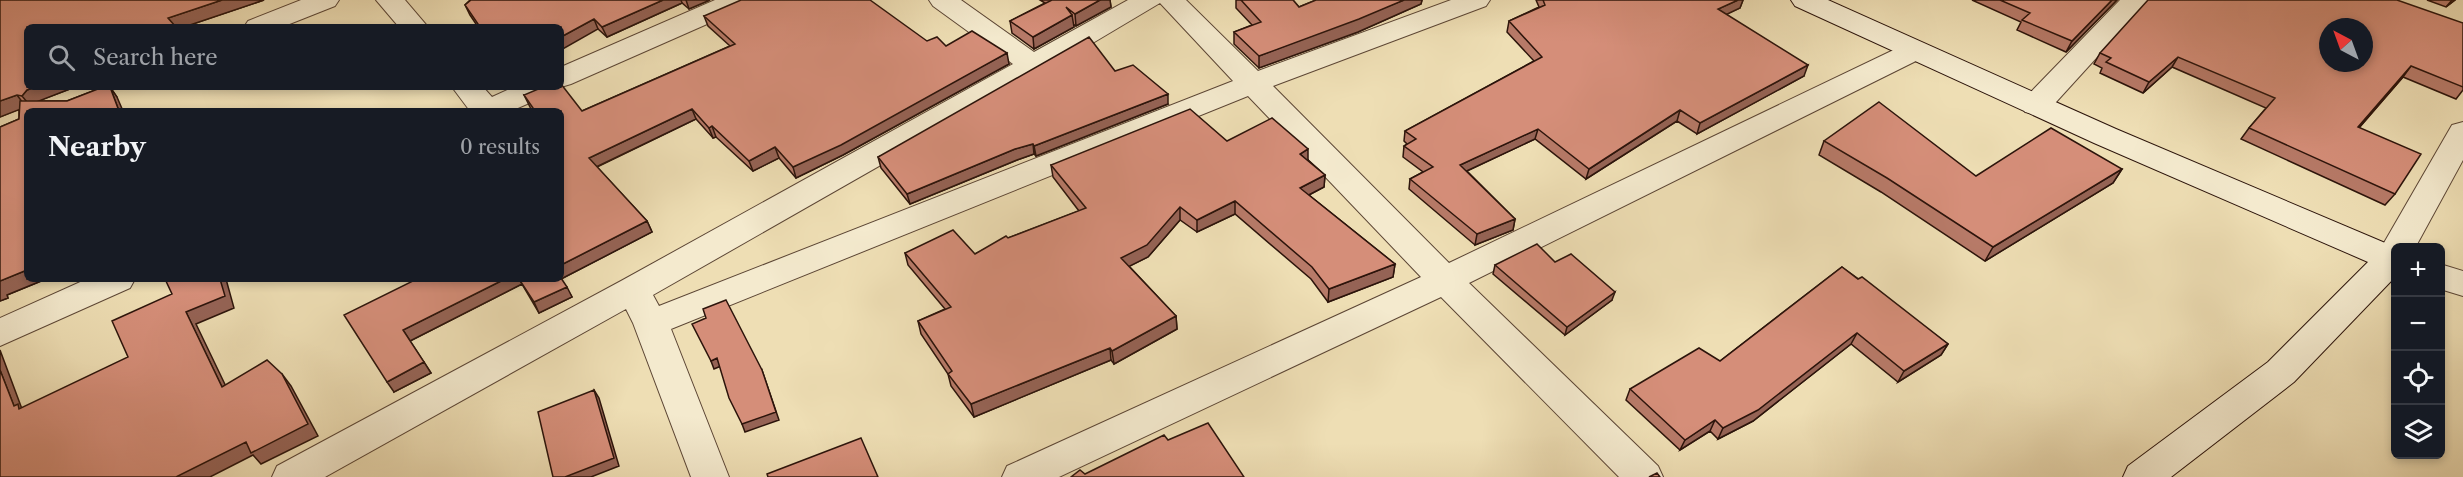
<!DOCTYPE html>
<html lang="en">
<head>
<meta charset="utf-8">
<style>
  body { margin:0; font-family:"Libre Caslon Text",serif; background:#242831; color:#f1f3f6 }
  .controls { position:absolute; right:18px; bottom:18px; display:grid; overflow:hidden; border-radius:9px; box-shadow:0 3px 9px #0003 }
  .controls button { width:54px; height:54px; display:grid; place-items:center; padding:0; border:0; border-bottom:2px solid #363941; background:#171b24; color:#f1f3f6; font:30px sans-serif }
  .compass { position:absolute; left:2319px; top:18px; width:54px; height:54px; border-radius:50%; background:#171b24; box-shadow:0 3px 9px #0003; rotate:319deg }
  .list { margin:0; padding:0; list-style:none }
  h2 { display:flex; justify-content:space-between; align-items:center; height:78px; margin:0; padding:0 24px; font-size:26px }
  h2 small { font-size:20px; font-weight:400; color:#9ea1a6 }
  .icon { flex:none; width:33px; height:33px; fill:none; stroke:currentColor; stroke-width:2; stroke-linecap:round; stroke-linejoin:round }
  .map { position:relative; flex:none; width:2463px; height:477px; overflow:hidden }
  .search { position:absolute; background:#171b24; box-shadow:0 3px 9px #0003; left:24px; top:24px; width:540px; height:66px; display:flex; align-items:center; gap:15px; box-sizing:border-box; padding:0 21px; border-radius:9px; color:#9ea1a6; font-size:22px }
  .panel { position:absolute; background:#171b24; box-shadow:0 3px 9px #0003; left:24px; top:108px; width:540px; height:174px; border-radius:9px }
  .map>svg:first-child { display:block }
  .lines { fill:none; stroke-linecap:round; stroke-linejoin:round }
  .street-casing { stroke:#5c4635; stroke-width:2 }
  .secondary-casing { stroke:#2c140b; stroke-width:2 }
  .street { fill:#f4eace; fill-rule:evenodd }
  .secondary { fill:#f4eace; fill-rule:evenodd }
  .wall { fill:#b77a68; stroke:#2c140b; stroke-width:1.5 }
  .shaded-wall { fill:#956355; stroke:#2c140b; stroke-width:1.5 }
  .building { fill:#d58e79; stroke:#2c140b; stroke-width:1.5; fill-rule:evenodd }
</style>
</head>
<body>
<div class="map">
<svg width="2463" height="477" viewBox="0 0 2463 477">
  <rect width="100%" height="100%" fill="#eedeb4"/>
  <filter id="stains"><feTurbulence type="fractalNoise" baseFrequency=".00333" numOctaves="4"/><feColorMatrix values="0 0 0 0 .2 0 0 0 0 .09 0 0 0 0 .02 0 0 0 .5 -.17"/></filter>
  <radialGradient id="worn" r=".72"><stop offset=".6" stop-color="#630" stop-opacity="0"/><stop offset="1" stop-color="#630" stop-opacity=".3"/></radialGradient>
  <g class="lines">
    <defs>
      <path id="street" d="M301,0h38l-4,6 -53,21h-38l4,-6z
        M376,0h29l23,27h-29z
        M715,0h37l-4,6 -177,78 -10,3v-20z
        M929,0h32l73,52 94,-52h58l72,71 193,-71h39l-4,6 -213,80 176,177 455,-218 10,-3 10,3 4,6 -4,6 -455,226 189,183 5,11h-44l-178,-180 -382,180h-57l5,-11 414,-189 -173,-181 -577,233 58,148h-38l-58,-154 -7,-14 -301,168h-53l5,-11 344,-185 392,-217 -80,-58zM1160,3l73,78 -574,225 -6,-11 391,-223z
        M2120,0h29l-102,112 -11,2 -11,-2 -4,-7 4,-7z
        M452,87h31l9,10 22,-10h41l-5,7 -39,17h-41z
        M2463,122v38l-48,88h-19v11l-10,-3 -5,-8 71,-123z
        M2440,264l23,7v25l-23,-7z
        M87,279h48l-5,9 -130,58v-28z"/>
      <path id="secondary" d="M1791,0h37l288,129 281,119 -1,28 -102,106 -123,95h-48l5,-11 140,-104 100,-100 -274,-119 -299,-137z"/>
    </defs>
    <use href="#street" class="street-casing"/>
    <use href="#secondary" class="secondary-casing"/>
    <use href="#street" class="street"/>
    <use href="#secondary" class="secondary"/>
  </g>
  <path class="wall" d="M0,0h264l-80,27h-157v60h48l-37,14h29l36,-14h7l7,10 -90,182h19l-39,16 1,3 -8,3v-174l19,-8v-10l-19,8z
    M470,0h240l-21,9 -7,-6 -75,34 -9,-8 -37,-2h-83l-8,-12 -5,-10z
    M1040,0h70l1,7 -35,19 -3,-2 1,3 -40,22 -22,-16 -2,-12 35,-18z
    M1236,0h57l6,7 17,-7h106l-1,4 -63,28 -99,36 -25,-24v-12l18,-7 -16,-17z
    M1536,0h207l-3,8 -14,6 78,62 -107,58 -20,-13 -91,58 -51,-40 -68,32 48,48 -2,11 -38,15 -66,-56 1,-10 13,-7 -20,-15 1,-11 3,-2 -3,-3 1,-10 129,-70 -27,-29 2,-11 30,-14z
    M1972,0h145l-51,52 -49,-22 4,-8z
    M2427,0h28l-9,7z
    M704,16l223,25 19,5 63,18 -166,91 -47,23 -17,-20 -26,13 -37,-34 -3,1 -17,-19 -99,48 50,54 5,11 -91,47 11,18 -33,16 -17,-29 -112,57 21,32 -37,19 19,-111 -2,-2h150v-168l-30,-2 -7,-14 58,16 148,-65 -22,-20z
    M2463,23v67l-7,9 -53,-22 -44,51 36,66 -10,11 -144,-66 8,-11 17,-20 -94,-41 -29,26 -43,-20 2,-5 -8,-4 6,-11z
    M1115,71l53,33 -132,52 -2,-2 -17,6 -107,44 -29,-36 -3,-11z
    M1227,141l81,19 17,15 -1,12 -15,8 86,69 -2,13 -65,25 -17,-23 -76,-65 -38,18 -17,-12 -32,37 -19,9 47,50 1,13 -63,35 -3,-4 -137,57 -23,-31 -3,-12 -27,-40 -3,-13 27,-12 -37,-44 -3,-12 70,1 33,-16 71,-27 -26,-34 -2,-12z
    M1824,141l152,35 146,-7 -9,14 -128,78 -104,-69 -62,-37z
    M1555,262l57,38 -47,35 -72,-61 2,-9z
    M1842,267l106,77 -7,11 -43,27 -47,-38 -98,77 -35,18 -8,-8 -30,19 -54,-50 4,-11 90,-28z"/>
  <path class="shaded-wall" d="M222,0h42l-80,27h-10l-6,-9z
    M663,0h18l1,3 -75,34 -5,-10z
    M686,0h24l-21,9z
    M1100,0h10l1,7 -35,19 -1,-12z
    M1404,0h18l-1,4 -63,28 -99,36v-12z
    M1738,0h5l-3,8 -25,12 3,-11z
    M2112,0h5l-51,52 6,-11z
    M2452,0h3l-9,7z
    M1072,15l2,12 -40,22 -1,-12z
    M594,19l4,10 -37,21v-13z
    M1007,53l2,11 -166,91 -47,23 -3,-11z
    M2178,57l-6,10 -29,26 6,-11z
    M1808,65l-4,11 -107,58 3,-11z
    M2411,66l-8,11 -53,61 8,-11z
    M35,87h40l-39,15 -4,6 -10,-12 5,-6z
    M110,87l7,10 6,14h-4z
    M1168,94v10l-132,52 -2,-10z
    M17,95l9,12 -26,10v-16z
    M692,109l4,10 -102,49 -5,-10z
    M1680,110l-3,11 -91,58 3,-10z
    M712,126l4,11 -3,1 -4,-10z
    M1538,129l-3,10 -77,36 2,-10z
    M1033,144l1,10 -17,6 -107,44 -3,-10 108,-45z
    M775,147l4,11 -26,13 -4,-10z
    M1308,149v13l-8,-8z
    M2122,169l-9,14 -128,78 8,-14z
    M1325,175l-1,12 -25,13 1,-12z
    M1235,201v13l-38,18v-12z
    M1180,207v13l-32,37 -26,13 -1,-12z
    M1515,219l-2,11 -38,15 2,-11z
    M647,221l5,11 -91,47v-14z
    M1395,264l-2,13 -65,25 1,-13z
    M27,270v9h19l-39,16 1,3 -8,3v-20z
    M220,279h6l8,29 -38,16 36,75 -10,-12 -36,-75z
    M505,279h14l3,5 -112,57 -7,-11z
    M567,287l5,10 -33,16 -5,-11z
    M1615,292l-3,8 -47,35 2,-8z
    M1176,316l1,13 -63,35 -2,-13z
    M1857,333l-6,11 -98,77 -35,18 5,-11z
    M1948,344l-7,11 -43,27 6,-11z
    M1110,348l1,12 -137,57 -3,-13z
    M0,350l22,59 8,7 -16,-10 -14,-36z
    M717,358l4,8 -7,3 -3,-8z
    M424,362l7,11 -37,19 -7,-10z
    M762,370l17,50 -34,12 -3,-8z
    M282,374l9,12 27,50 -57,28 -8,-9 -43,22h-34z
    M594,390l5,8 20,68 -28,11h-26z
    M1715,420l-5,11 -30,19 5,-10z"/>
  <path class="building" d="M0,0h222l-54,18 8,9h-149v60h8l-8,3 -5,6 -5,-1 -17,6z
    M471,0h192l-61,27 -8,-8 -33,18v-10h-81l-15,-22z
    M741,0h129l57,41 10,-4 9,9 26,-15 35,22 -166,92 -48,22 -18,-20 -26,14 -37,-35 -3,2 -17,-19 -103,49 58,63 -86,44v-154h-35l7,-3 -9,-13 19,-8h18v-3l21,27 153,-67 -31,-28z
    M1052,0h48l-25,14 -9,-7 6,8 -39,22 -23,-16z
    M1241,0h52l6,7 17,-7h88l-45,19 -100,37 -25,-24 27,-10z
    M1543,0h195l-20,9 90,56 -108,58 -20,-13 -91,59 -51,-40 -78,36 55,54 -38,15 -67,-55 23,-12 -29,-21 12,-7 -11,-8 137,-74 -33,-36 36,-16z
    M2000,0h112l-40,41 -50,-21 8,-7z
    M2148,0h249l66,23v64l-52,-21 -53,61 63,27 -26,40 -146,-66 26,-30 -97,-41 -29,25 -43,-20 5,-4 -11,-5zM2328,27h36v36h-36z
    M1089,37l26,34 18,-6 35,29 -134,52 -1,-2 -18,5 -108,45 -29,-37z
    M103,87h7l9,24h-92v159l-27,11v-154l19,-8 1,-18h47z
    M1879,102l97,74 75,-48 71,41 -129,78 -106,-69 -63,-37z
    M1190,109l37,32 45,-23 36,31 -8,5 25,21 -25,13 95,76 -66,25 -17,-22 -77,-66 -38,19 -17,-13 -33,38 -26,13 55,58 -64,35 -2,-3 -139,56 -23,-30 4,-3 -34,-50 33,-14 -46,-54 48,-23 22,24 31,-18 2,2 78,-30 -35,-43z
    M1537,244l18,18 16,-8 44,38 -48,35 -72,-62z
    M1842,267l16,12 4,-2 86,67 -44,27 -47,-38 -99,77 -35,18 -8,-8 -30,20 -55,-51 69,-41 21,13z
    M561,278l6,9 -33,15 -15,-23h42z
    M165,279h55l5,17 -39,16 36,75 45,-27 15,14 26,50 -57,29 -5,-11 -70,35h-176v-107l14,36 4,-2 1,5 109,-52 -16,-36 60,-27z
    M412,279h93l-102,51 21,32 -37,20 -43,-67 69,-34z
    M726,300l36,70 14,42 -34,12 -13,-26 -12,-40 -6,3 -19,-37 14,-6 -3,-9z
    M594,390l20,68 -49,19h-12l-15,-65z
    M1208,423l36,54h-173l9,-7 5,4 79,-39 4,5z
    M861,438l17,39h-110l-1,-3z
    M1657,473l3,4h-11z"/>
  <rect width="100%" height="100%" filter="url(#stains)"/>
  <rect width="100%" height="100%" fill="url(#worn)"/>
</svg>
<div class="controls">
<button>+</button>
<button>−</button>
<button><svg class="icon" aria-label="locate" viewBox="0 0 24 24"><circle cx="12" cy="12" r="6"/><path d="M12 2v4M12 18v4M2 12h4M18 12h4"/></svg></button>
<button><svg class="icon" aria-label="layers" viewBox="0 0 24 24"><path d="M12 4l9 5-9 5-9-5zM3 14l9 5 9-5"/></svg></button>
</div>
<svg class="compass" viewBox="-18 -18 36 36"><path d="M0-13l5 13h-10z" fill="#e53935"/><path d="M0 13l5-13h-10z" fill="#9ea1a6"/></svg>
<div class="search"><svg class="icon" aria-label="search" viewBox="0 0 24 24"><circle cx="10" cy="10" r="6"/><path d="M15 15l6 6"/></svg>Search here</div>
<section class="panel">
<h2>Nearby<small>0 results</small></h2>
<ul class="list">
</ul>
</section>
</div>
</body>
</html>
